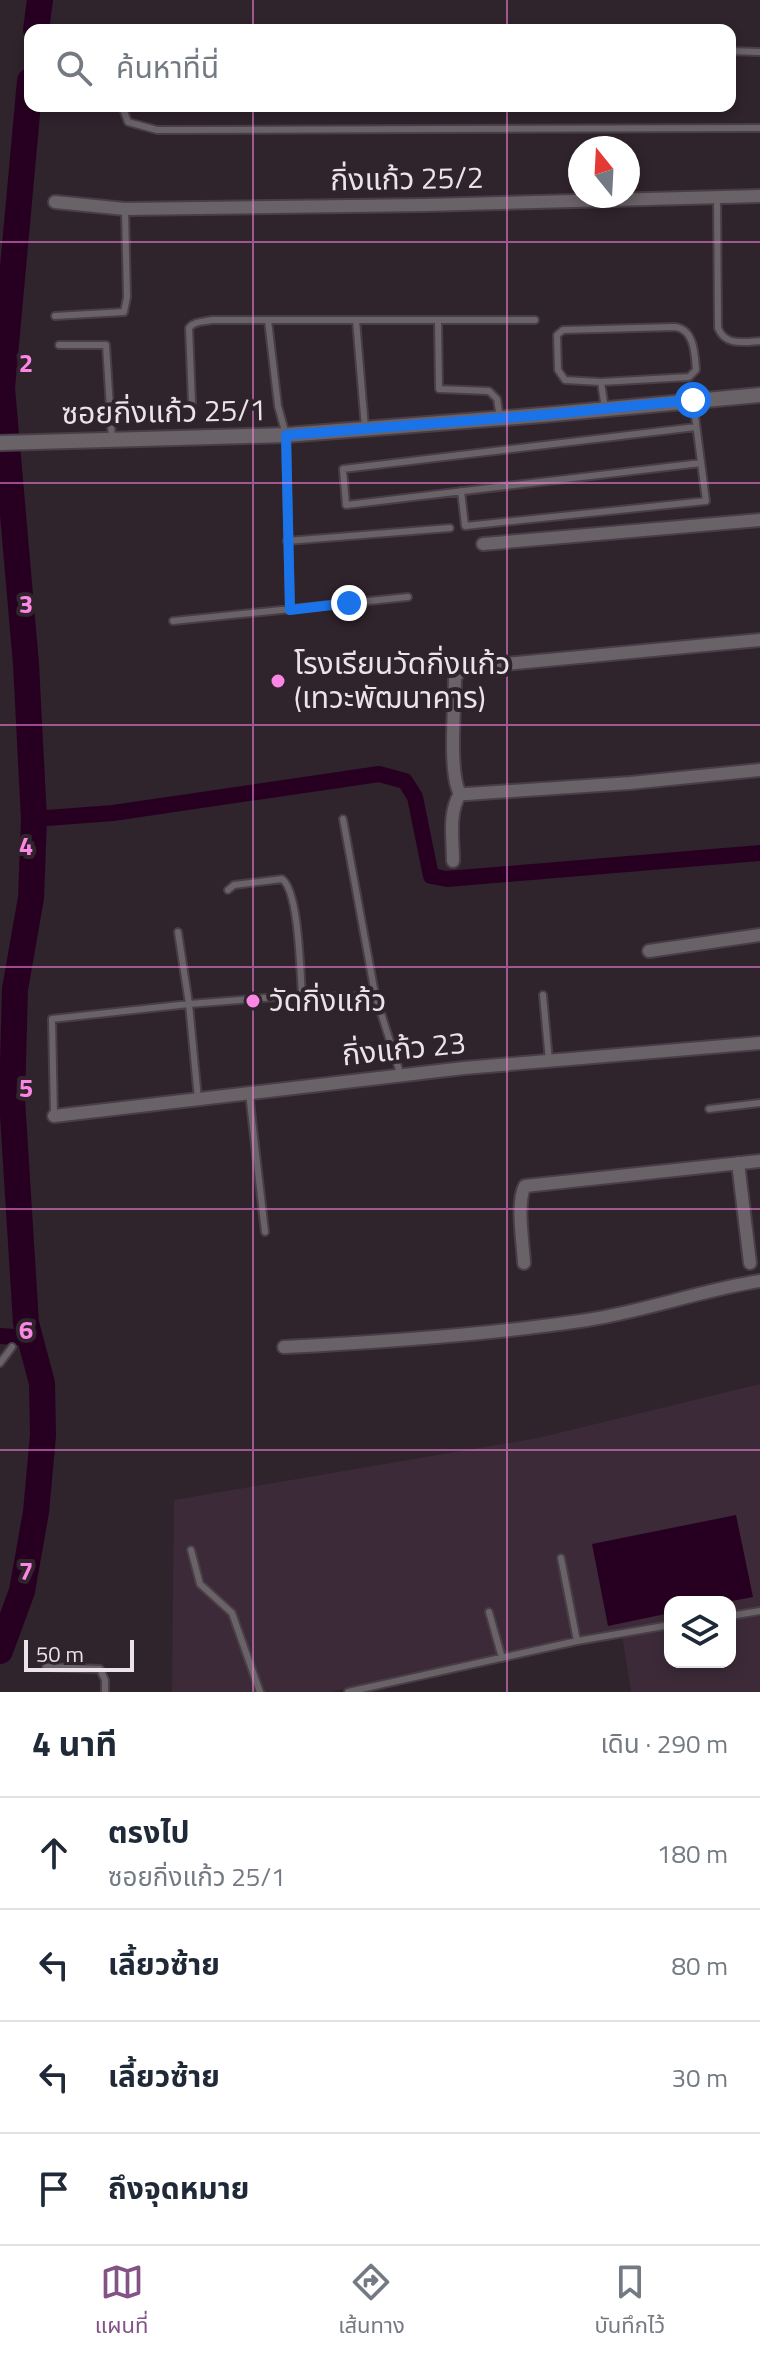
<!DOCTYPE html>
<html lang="th">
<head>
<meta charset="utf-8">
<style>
  body { margin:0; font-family:"Titillium Web","Noto Sans Thai",sans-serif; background:#f6f6f7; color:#1f2937 }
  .controls { position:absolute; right:24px; bottom:24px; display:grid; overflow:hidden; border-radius:16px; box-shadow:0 4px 12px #0003 }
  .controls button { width:72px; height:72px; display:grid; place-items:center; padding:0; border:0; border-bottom:2px solid #e0e1e3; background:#fff; color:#1f2937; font:40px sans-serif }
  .compass { position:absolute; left:568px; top:136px; width:72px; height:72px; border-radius:50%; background:#fff; box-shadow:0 4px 12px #0003; rotate:342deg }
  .scale { position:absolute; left:24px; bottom:20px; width:110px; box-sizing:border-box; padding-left:8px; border:4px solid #ece3ea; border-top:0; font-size:22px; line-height:28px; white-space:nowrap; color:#ece3ea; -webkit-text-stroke:6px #2f232c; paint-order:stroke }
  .stop { position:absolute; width:24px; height:24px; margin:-18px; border:6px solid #1a73e8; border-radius:50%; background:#fff }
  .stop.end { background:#1a73e8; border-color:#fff; box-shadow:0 2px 8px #0008 }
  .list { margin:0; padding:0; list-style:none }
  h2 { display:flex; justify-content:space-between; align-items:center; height:104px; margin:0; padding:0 32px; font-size:34px }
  h2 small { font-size:26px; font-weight:400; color:#747a83 }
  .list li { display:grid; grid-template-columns:52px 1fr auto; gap:24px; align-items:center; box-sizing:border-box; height:112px; padding:0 32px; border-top:2px solid #e0e1e3 }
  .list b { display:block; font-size:30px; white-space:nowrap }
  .list p { margin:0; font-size:26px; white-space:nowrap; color:#747a83 }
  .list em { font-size:26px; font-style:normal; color:#747a83 }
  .icon { flex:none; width:44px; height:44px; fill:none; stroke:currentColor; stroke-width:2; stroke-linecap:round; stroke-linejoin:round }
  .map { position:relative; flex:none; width:760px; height:1692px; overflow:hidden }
  .search { position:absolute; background:#fff; box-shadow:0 4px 12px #0003; left:24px; right:24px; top:24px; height:88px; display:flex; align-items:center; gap:20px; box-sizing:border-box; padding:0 28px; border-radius:16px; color:#747a83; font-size:30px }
  .sheet { height:552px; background:#fff }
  nav { display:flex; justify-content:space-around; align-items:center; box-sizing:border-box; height:112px; border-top:2px solid #e0e1e3; background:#fff; font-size:22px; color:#747a83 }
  nav a { display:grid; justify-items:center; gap:4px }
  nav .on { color:#825385 }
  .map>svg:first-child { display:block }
  .built { fill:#3c2a38; fill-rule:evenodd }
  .water { fill:#270021 }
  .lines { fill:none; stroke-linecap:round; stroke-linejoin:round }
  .canal { stroke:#270021; stroke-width:16 }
  .river { stroke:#270021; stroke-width:26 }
  .service-casing { stroke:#493e47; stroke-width:10 }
  .minor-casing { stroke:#493e47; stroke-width:16 }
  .tertiary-casing { stroke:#493e47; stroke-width:18 }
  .service { stroke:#696267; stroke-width:6 }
  .minor { stroke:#696267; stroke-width:12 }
  .tertiary { stroke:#696267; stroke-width:14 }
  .route { stroke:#1a73e8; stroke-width:10 }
  .grid { fill:none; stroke:#fc86e4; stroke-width:2; stroke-opacity:0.55 }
  .poi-dot { fill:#fc86e4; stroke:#2f232c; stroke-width:3 }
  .labels { text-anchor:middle; stroke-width:8; stroke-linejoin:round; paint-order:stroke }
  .street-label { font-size:30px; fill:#ece3ea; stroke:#2f232c }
  .poi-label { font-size:30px; fill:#ece3ea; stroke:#2f232c; text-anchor:start }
  .grid-label { font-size:26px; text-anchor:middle; font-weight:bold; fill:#fc86e4; stroke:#2f232c; stroke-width:8; stroke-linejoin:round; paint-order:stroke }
</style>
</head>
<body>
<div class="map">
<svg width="760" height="1692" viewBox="0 0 760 1692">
  <rect width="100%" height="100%" fill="#2f232c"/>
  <path class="built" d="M760,1384v308h-129l-10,-63 -290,63h-159l2,-192 364,-62zM670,1602h60v60h-60z"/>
  <path class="water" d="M736,1515l17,82 -26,5h-57v11l-62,13 -16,-82z"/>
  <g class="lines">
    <path class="canal" d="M34,819l79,-6 266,-39 26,7 10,16 16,79 16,3 313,-26
      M0,1336l30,2"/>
    <path class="river" d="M36,30l4,-30
      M0,1651l22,-60 14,-79 7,-77 -1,-52 -16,-60 -14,-224 3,-110 16,-91 3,-79 -8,-155 -24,-276 28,-307"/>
    <defs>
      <path id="service" d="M730,51l30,1
        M122,106l6,16 29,8 603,-2
        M717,197l1,131c7,18 25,14 42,13
        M55,316l69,-4 3,-15 -2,-87
        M268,320l10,86 8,29 4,175
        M356,320l9,108
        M438,320l1,69 50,2 8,8 3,19
        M675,327c19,2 20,27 21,43l-7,7 -88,5 -36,-2 -7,-10 -1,-35 6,-5z
        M59,345h47l6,95
        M601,382l4,27
        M192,404l-3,-76c5,-7 14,-6 23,-8h323
        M696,427l-353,42 3,36 355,-42
        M461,491l4,35 241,-25 -13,-101
        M287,541l163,-13
        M173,621l235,-24
        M343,819l32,175 26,82
        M228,890l6,-5 48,-6c17,12 18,92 20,116
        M178,932l11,72 9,95
        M543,995l6,66
        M249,1093l16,139
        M709,1109l51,-6
        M54,1116l-2,-97 137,-15 113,-9 47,2 26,-3
        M0,1363l12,-16
        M191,1550l9,34 32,29 28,79
        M561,1558l16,83
        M489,1612l13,46
        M730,1616l30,-5
        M46,1667l54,2 5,11v12
        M348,1692l229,-51 93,-16"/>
      <path id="minor" d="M55,202l70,7 301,-4 334,-9
        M483,544l277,-24
        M760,640l-297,28 -8,9c0,27 -7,95 5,117h7l163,-11 130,-13
        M453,861c0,-22 -5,-48 7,-67
        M649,951l111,-16
        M54,1116l410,-48 296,-25
        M738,1163l12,100
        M524,1263c-1,-20 -8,-61 1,-77l235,-25
        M284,1347c101,-5 203,-12 303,-27 59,-9 115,-30 173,-39"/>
      <path id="tertiary" d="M0,443l286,-8 256,-20 218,-20"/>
    </defs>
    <use href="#service" class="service-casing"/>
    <use href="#minor" class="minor-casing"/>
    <use href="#tertiary" class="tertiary-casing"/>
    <use href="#service" class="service"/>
    <use href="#minor" class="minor"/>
    <use href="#tertiary" class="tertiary"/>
  </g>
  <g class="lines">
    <path class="route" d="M349,603l-59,7 -4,-175 256,-20 151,-15"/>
  </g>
  <path class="grid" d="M253,0v30M507,0v30M253,106v1586M507,106v1586M0,242h760M0,483h760M0,725h760M0,967h760M0,1209h760M0,1450h760"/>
  <g class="poi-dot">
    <circle cx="278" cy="681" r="8"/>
    <circle cx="253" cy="1001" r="8"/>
  </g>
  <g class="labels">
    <g class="street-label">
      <text transform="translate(407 179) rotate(-1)" y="10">กิ่งแก้ว 25/2</text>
      <text transform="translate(164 412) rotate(-1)" y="10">ซอยกิ่งแก้ว 25/1</text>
      <text transform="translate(404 1049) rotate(-6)" y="10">กิ่งแก้ว 23</text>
    </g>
    <g class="poi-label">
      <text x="294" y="674">โรงเรียนวัดกิ่งแก้ว<tspan x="294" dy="34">(เทวะพัฒนาคาร)</tspan></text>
      <text x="269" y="1011">วัดกิ่งแก้ว</text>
    </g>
  </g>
  <g class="grid-label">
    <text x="26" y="372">2</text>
    <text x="26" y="613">3</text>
    <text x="26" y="855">4</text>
    <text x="26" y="1097">5</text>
    <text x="26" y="1339">6</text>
    <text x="26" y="1580">7</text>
  </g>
</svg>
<div class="controls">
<button><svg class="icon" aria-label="layers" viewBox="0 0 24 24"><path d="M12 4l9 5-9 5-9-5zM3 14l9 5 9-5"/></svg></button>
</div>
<svg class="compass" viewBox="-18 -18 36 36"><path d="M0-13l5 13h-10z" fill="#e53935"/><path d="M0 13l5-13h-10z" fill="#747a83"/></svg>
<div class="scale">50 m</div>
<div class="stop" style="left:693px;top:400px"></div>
<div class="stop end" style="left:349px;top:603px"></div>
<div class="search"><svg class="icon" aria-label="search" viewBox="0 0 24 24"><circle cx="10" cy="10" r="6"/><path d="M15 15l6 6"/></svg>ค้นหาที่นี่</div>
</div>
<section class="sheet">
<h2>4 นาที<small>เดิน · 290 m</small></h2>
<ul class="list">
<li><svg class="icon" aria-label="ahead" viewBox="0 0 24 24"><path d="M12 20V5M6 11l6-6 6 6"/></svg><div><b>ตรงไป</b><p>ซอยกิ่งแก้ว 25/1</p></div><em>180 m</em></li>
<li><svg class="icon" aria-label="left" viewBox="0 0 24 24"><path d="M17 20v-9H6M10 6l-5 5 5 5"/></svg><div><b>เลี้ยวซ้าย</b></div><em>80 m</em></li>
<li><svg class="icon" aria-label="left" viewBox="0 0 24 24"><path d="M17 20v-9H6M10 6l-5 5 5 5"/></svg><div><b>เลี้ยวซ้าย</b></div><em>30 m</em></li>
<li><svg class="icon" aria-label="arrive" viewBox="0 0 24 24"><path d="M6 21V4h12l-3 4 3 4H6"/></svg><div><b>ถึงจุดหมาย</b></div></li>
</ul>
</section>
<nav>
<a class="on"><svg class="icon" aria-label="map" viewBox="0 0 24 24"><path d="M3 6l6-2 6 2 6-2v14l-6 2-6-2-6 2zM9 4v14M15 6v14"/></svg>แผนที่</a>
<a><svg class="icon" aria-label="directions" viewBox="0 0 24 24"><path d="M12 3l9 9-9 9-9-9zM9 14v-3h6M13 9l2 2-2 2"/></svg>เส้นทาง</a>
<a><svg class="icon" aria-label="saved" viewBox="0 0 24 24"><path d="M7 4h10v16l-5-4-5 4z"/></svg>บันทึกไว้</a>
</nav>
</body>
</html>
